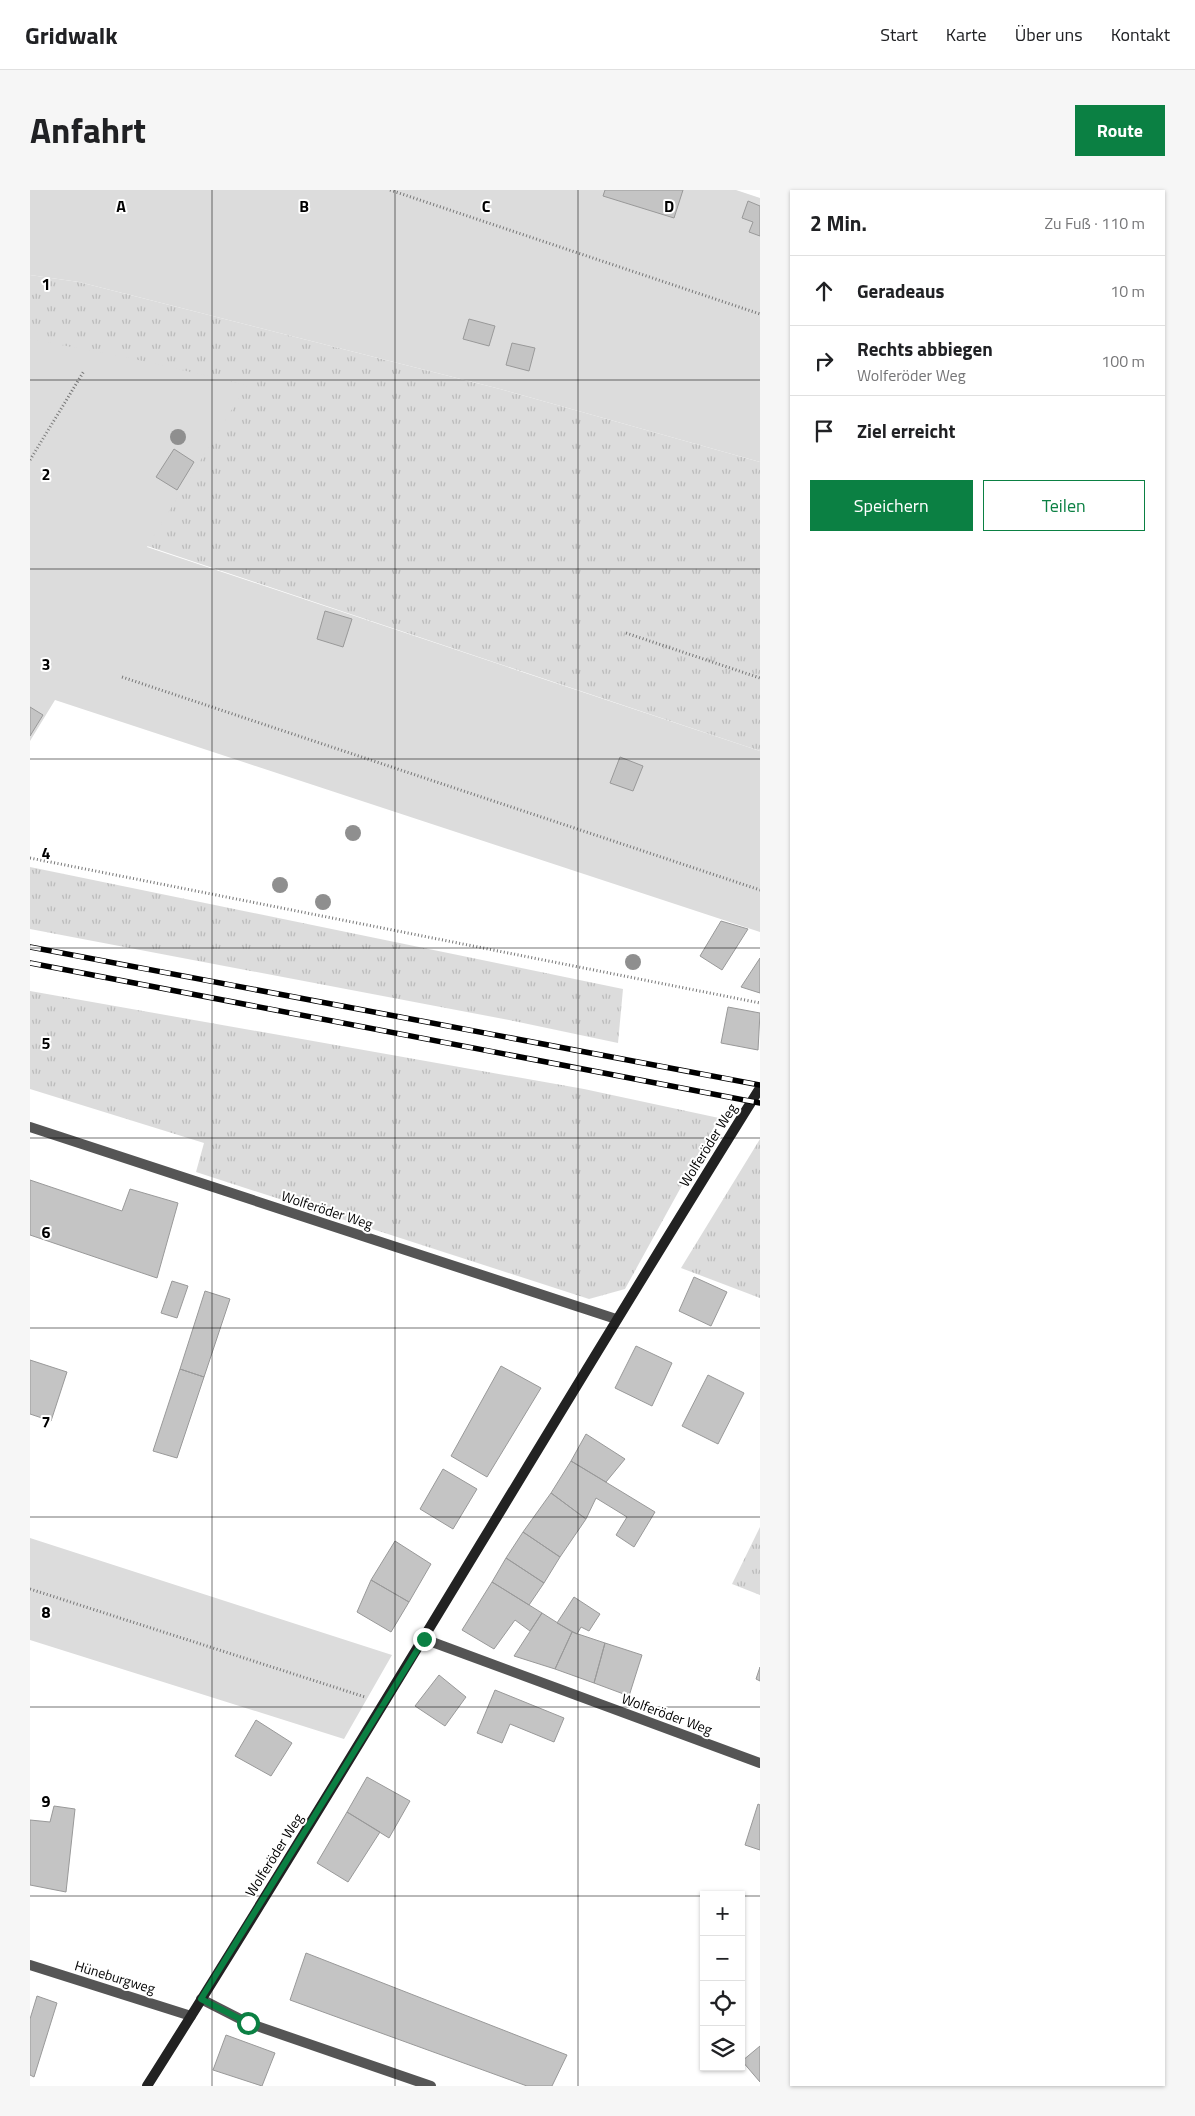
<!DOCTYPE html>
<html lang="de">
<head>
<meta charset="utf-8">
<style>
  body { margin:0; font-family:"Titillium Web",sans-serif; background:#f6f6f6; color:#202124 }
  .controls { position:absolute; right:15px; bottom:15px; display:grid; overflow:hidden; border-radius:0px; box-shadow:0 1px 4px #0004 }
  .controls button { width:45px; height:45px; display:grid; place-items:center; padding:0; border:0; border-bottom:1px solid #e0e0e0; background:#fff; color:#202124; font:25px sans-serif }
  .stop { position:absolute; width:15px; height:15px; margin:-11px; border:4px solid #0b8043; border-radius:50%; background:#fff }
  .stop.end { background:#0b8043; border-color:#fff; box-shadow:0 1px 5px #0008 }
  .list { margin:0; padding:0; list-style:none }
  h2 { display:flex; justify-content:space-between; align-items:center; height:65px; margin:0; padding:0 20px; font-size:21px }
  h2 small { font-size:16px; font-weight:400; color:#757577 }
  .list li { display:grid; grid-template-columns:32px 1fr auto; gap:15px; align-items:center; box-sizing:border-box; height:70px; padding:0 20px; border-top:1px solid #e0e0e0 }
  .list b { display:block; font-size:19px; white-space:nowrap }
  .list p { margin:0; font-size:16px; white-space:nowrap; color:#757577 }
  .list em { font-size:16px; font-style:normal; color:#757577 }
  .actions { display:flex; gap:10px; padding:15px 20px }
  .actions a { flex:1; padding:11px 0; border:1px solid #0b8043; border-radius:0px; text-align:center; font-size:18px; color:#0b8043 }
  .actions .main { background:#0b8043; color:#fff }
  .icon { flex:none; width:28px; height:28px; fill:none; stroke:currentColor; stroke-width:2; stroke-linecap:round; stroke-linejoin:round }
  .map { position:relative; flex:none; width:730px; height:1896px; overflow:hidden; border-radius:0px }
  header { display:flex; align-items:center; gap:30px; box-sizing:border-box; height:70px; padding:0 25px; background:#fff; border-bottom:1px solid #e0e0e0 }
  header strong { font-size:24px }
  nav { display:flex; gap:28px; margin-inline-start:auto; font-size:18px }
  .intro { display:flex; align-items:center; justify-content:space-between; box-sizing:border-box; height:120px; padding:0 30px }
  h1 { margin:0; font-size:35px }
  .button { padding:12px 22px; border-radius:0px; background:#0b8043; color:#fff; font-size:18px; font-weight:700 }
  main { display:flex; gap:30px; padding:0 30px }
  aside { flex:1; background:#fff; border-radius:0px; box-shadow:0 1px 4px #0004 }
  .map>svg:first-child { display:block }
  .grass { fill:url(#grass-tufts) }
  .garden { fill:#dcdcdc }
  .building { fill:#c4c4c4; stroke:#999 }
  .lines { fill:none; stroke-linecap:round; stroke-linejoin:round }
  .path { stroke:#777; stroke-width:3; stroke-dasharray:1 2.5; stroke-linecap:butt }
  .service { stroke:#555; stroke-width:10 }
  .minor { stroke:#555; stroke-width:10 }
  .secondary { stroke:#222; stroke-width:10 }
  .rail-casing { stroke:#000; stroke-width:5.5 }
  .rail { stroke:#fff; stroke-width:4; stroke-dasharray:11; stroke-linecap:butt }
  .tree { fill:#8f8f8f }
  .route { stroke:#0b8043; stroke-width:6 }
  .grid { fill:none; stroke:#000; stroke-width:1; stroke-opacity:0.55 }
  .labels { text-anchor:middle; stroke-width:4; stroke-linejoin:round; paint-order:stroke }
  .street-label { font-size:14px; fill:#000; stroke:#fff }
  .grid-label { font-size:16px; text-anchor:middle; font-weight:bold; fill:#000; stroke:#fff; stroke-width:4; stroke-linejoin:round; paint-order:stroke }
</style>
</head>
<body>
<header>
<strong>Gridwalk</strong>
<nav><a>Start</a><a>Karte</a><a>Über uns</a><a>Kontakt</a></nav>
</header>
<div class="intro"><h1>Anfahrt</h1><a class="button">Route</a></div>
<main>
<div class="map">
<svg width="730" height="1896" viewBox="0 0 730 1896">
  <defs>
    <pattern id="grass-tufts" width="24" height="20" patternUnits="userSpaceOnUse" patternTransform="scale(1.25)"><rect width="24" height="20" fill="#dcdcdc"/><path d="M3 7l-1-3M5 7V3M7 7l1-3M15 17l-1-3M17 17v-4M19 17l1-3" fill="none" stroke="#bbb"/></pattern>
  </defs>
  <rect width="100%" height="100%" fill="#fff"/>
  <path class="grass" d="M0,85l49,7 421,107 260,73v289l-613,-205 -117,-207z
    M0,677l593,122 -5,54 -109,-23 -479,-91z
    M0,801l554,98 135,29 -94,171 -36,10 -393,-127 8,-29 -174,-54z
    M730,949v159l-79,-30z
    M730,1337v68l-28,-11z"/>
  <path class="garden" d="M0,0h706l24,8v264l-260,-73 -421,-107 -49,-7z
    M0,149l104,20 113,26 -100,162 613,204v181l-705,-232 -25,41z
    M0,1348l362,117 -48,84 -314,-99z"/>
  <path class="building" d="M575,0h78l-9,28 -71,-22z
    M718,11l12,5v30l-11,-4 4,-10 -11,-4z
    M439,129l26,7 -6,20 -26,-7z
    M482,153l23,5 -6,23 -23,-6z
    M144,259l20,13 -17,28 -21,-13z
    M295,421l27,8 -9,28 -26,-8z
    M0,517l13,8 -13,21z
    M590,567l23,9 -10,25 -23,-8z
    M691,731l27,8 -26,41 -22,-14z
    M730,768v35l-19,-6z
    M698,817l32,6 -2,37 -37,-7z
    M0,990l92,31 8,-22 48,14 -21,75 -127,-43z
    M664,1087l33,15 -16,34 -32,-15z
    M142,1091l16,5 -11,32 -16,-5z
    M175,1101l25,8 -26,78 -24,-8z
    M606,1156l36,17 -20,43 -37,-18z
    M0,1170l37,12 -16,49 -21,-7z
    M471,1176l40,22 -54,89 -36,-21z
    M150,1179l24,8 -27,81 -24,-7z
    M678,1185l36,18 -26,51 -36,-18z
    M556,1244l39,25 -19,23 -35,-21z
    M541,1271l84,51 -21,35 -18,-12 11,-18 -31,-19 -10,21 -35,-26z
    M413,1279l34,20 -24,40 -33,-20z
    M521,1303l35,26 -26,38 -37,-25z
    M493,1342l37,25 -16,26 -38,-25z
    M365,1351l36,23 -22,38 -38,-22z
    M476,1368l38,25 -15,22 -37,-23z
    M341,1390l38,22 -18,30 -34,-20z
    M462,1392l50,31 -12,18 -15,-11 -21,29 -32,-19z
    M544,1407l26,17 -11,17 -8,-4 -4,7 -20,-11z
    M512,1423l30,19 -17,37 -41,-13z
    M542,1442l33,11 -11,40 -39,-14z
    M575,1453l37,12 -13,41 -35,-13z
    M730,1477v14l-4,-2z
    M409,1485l27,22 -21,29 -30,-20z
    M465,1500l69,28 -10,24 -44,-18 -8,19 -25,-10z
    M226,1530l36,23 -21,33 -36,-20z
    M337,1587l43,24 -21,37 -42,-26z
    M728,1614l2,1v45l-15,-5z
    M24,1616l21,3 -9,83 -36,-7v-65l20,2z
    M317,1622l33,20 -32,50 -31,-19z
    M276,1763l261,102 -15,31h-25l-237,-86z
    M7,1806l20,7 -23,74 -4,-2v-56z
    M196,1845l49,18 -13,33 -49,-16z
    M730,1856v36l-18,-21z"/>
  <g class="lines">
    <path class="path" d="M360,0l370,124
      M0,270l54,-89
      M596,443l134,45
      M92,487l638,213
      M0,668l730,145
      M0,1399l335,108"/>
    <path class="service" d="M171,1809l47,24 183,63"/>
    <path class="minor" d="M0,937l586,192
      M394,1449l336,124
      M0,1775l161,51"/>
    <path class="secondary" d="M117,1896c209,-330 406,-667 613,-998"/>
    <defs>
      <path id="rail" d="M0,757l730,138
        M0,773l730,140"/>
    </defs>
    <use href="#rail" class="rail-casing"/>
    <use href="#rail" class="rail"/>
  </g>
  <g class="tree">
    <circle cx="148" cy="247" r="8"/>
    <circle cx="323" cy="643" r="8"/>
    <circle cx="250" cy="695" r="8"/>
    <circle cx="293" cy="712" r="8"/>
    <circle cx="603" cy="772" r="8"/>
  </g>
  <g class="lines">
    <path class="route" d="M218,1833l-47,-24 223,-360"/>
  </g>
  <path class="grid" d="M182,0v1896M365,0v1896M548,0v1896M0,190h730M0,379h730M0,569h730M0,758h730M0,948h730M0,1138h730M0,1327h730M0,1517h730M0,1706h674M711,1706h19"/>
  <g class="labels">
    <g class="street-label">
      <text transform="translate(678 955) rotate(-58)" y="5">Wolferöder Weg</text>
      <text transform="translate(297 1020) rotate(18)" y="5">Wolferöder Weg</text>
      <text transform="translate(637 1524) rotate(20)" y="5">Wolferöder Weg</text>
      <text transform="translate(244 1665) rotate(-58)" y="5">Wolferöder Weg</text>
      <text transform="translate(85 1787) rotate(17)" y="5">Hüneburgweg</text>
    </g>
  </g>
  <g class="grid-label">
    <text x="91" y="22">A</text>
    <text x="274" y="22">B</text>
    <text x="456" y="22">C</text>
    <text x="639" y="22">D</text>
    <text x="16" y="100">1</text>
    <text x="16" y="290">2</text>
    <text x="16" y="480">3</text>
    <text x="16" y="669">4</text>
    <text x="16" y="859">5</text>
    <text x="16" y="1048">6</text>
    <text x="16" y="1238">7</text>
    <text x="16" y="1428">8</text>
    <text x="16" y="1617">9</text>
  </g>
</svg>
<div class="controls">
<button>+</button>
<button>−</button>
<button><svg class="icon" aria-label="locate" viewBox="0 0 24 24"><circle cx="12" cy="12" r="6"/><path d="M12 2v4M12 18v4M2 12h4M18 12h4"/></svg></button>
<button><svg class="icon" aria-label="layers" viewBox="0 0 24 24"><path d="M12 4l9 5-9 5-9-5zM3 14l9 5 9-5"/></svg></button>
</div>
<div class="stop" style="left:218px;top:1833px"></div>
<div class="stop end" style="left:394px;top:1449px"></div>
</div>
<aside>
<h2>2 Min.<small>Zu Fuß · 110 m</small></h2>
<ul class="list">
<li><svg class="icon" aria-label="ahead" viewBox="0 0 24 24"><path d="M12 20V5M6 11l6-6 6 6"/></svg><div><b>Geradeaus</b></div><em>10 m</em></li>
<li><svg class="icon" aria-label="right" viewBox="0 0 24 24"><path d="M7 20v-9h11M14 6l5 5-5 5"/></svg><div><b>Rechts abbiegen</b><p>Wolferöder Weg</p></div><em>100 m</em></li>
<li><svg class="icon" aria-label="arrive" viewBox="0 0 24 24"><path d="M6 21V4h12l-3 4 3 4H6"/></svg><div><b>Ziel erreicht</b></div></li>
</ul>
<div class="actions"><a class="main">Speichern</a><a>Teilen</a></div>
</aside>
</main>
</body>
</html>
